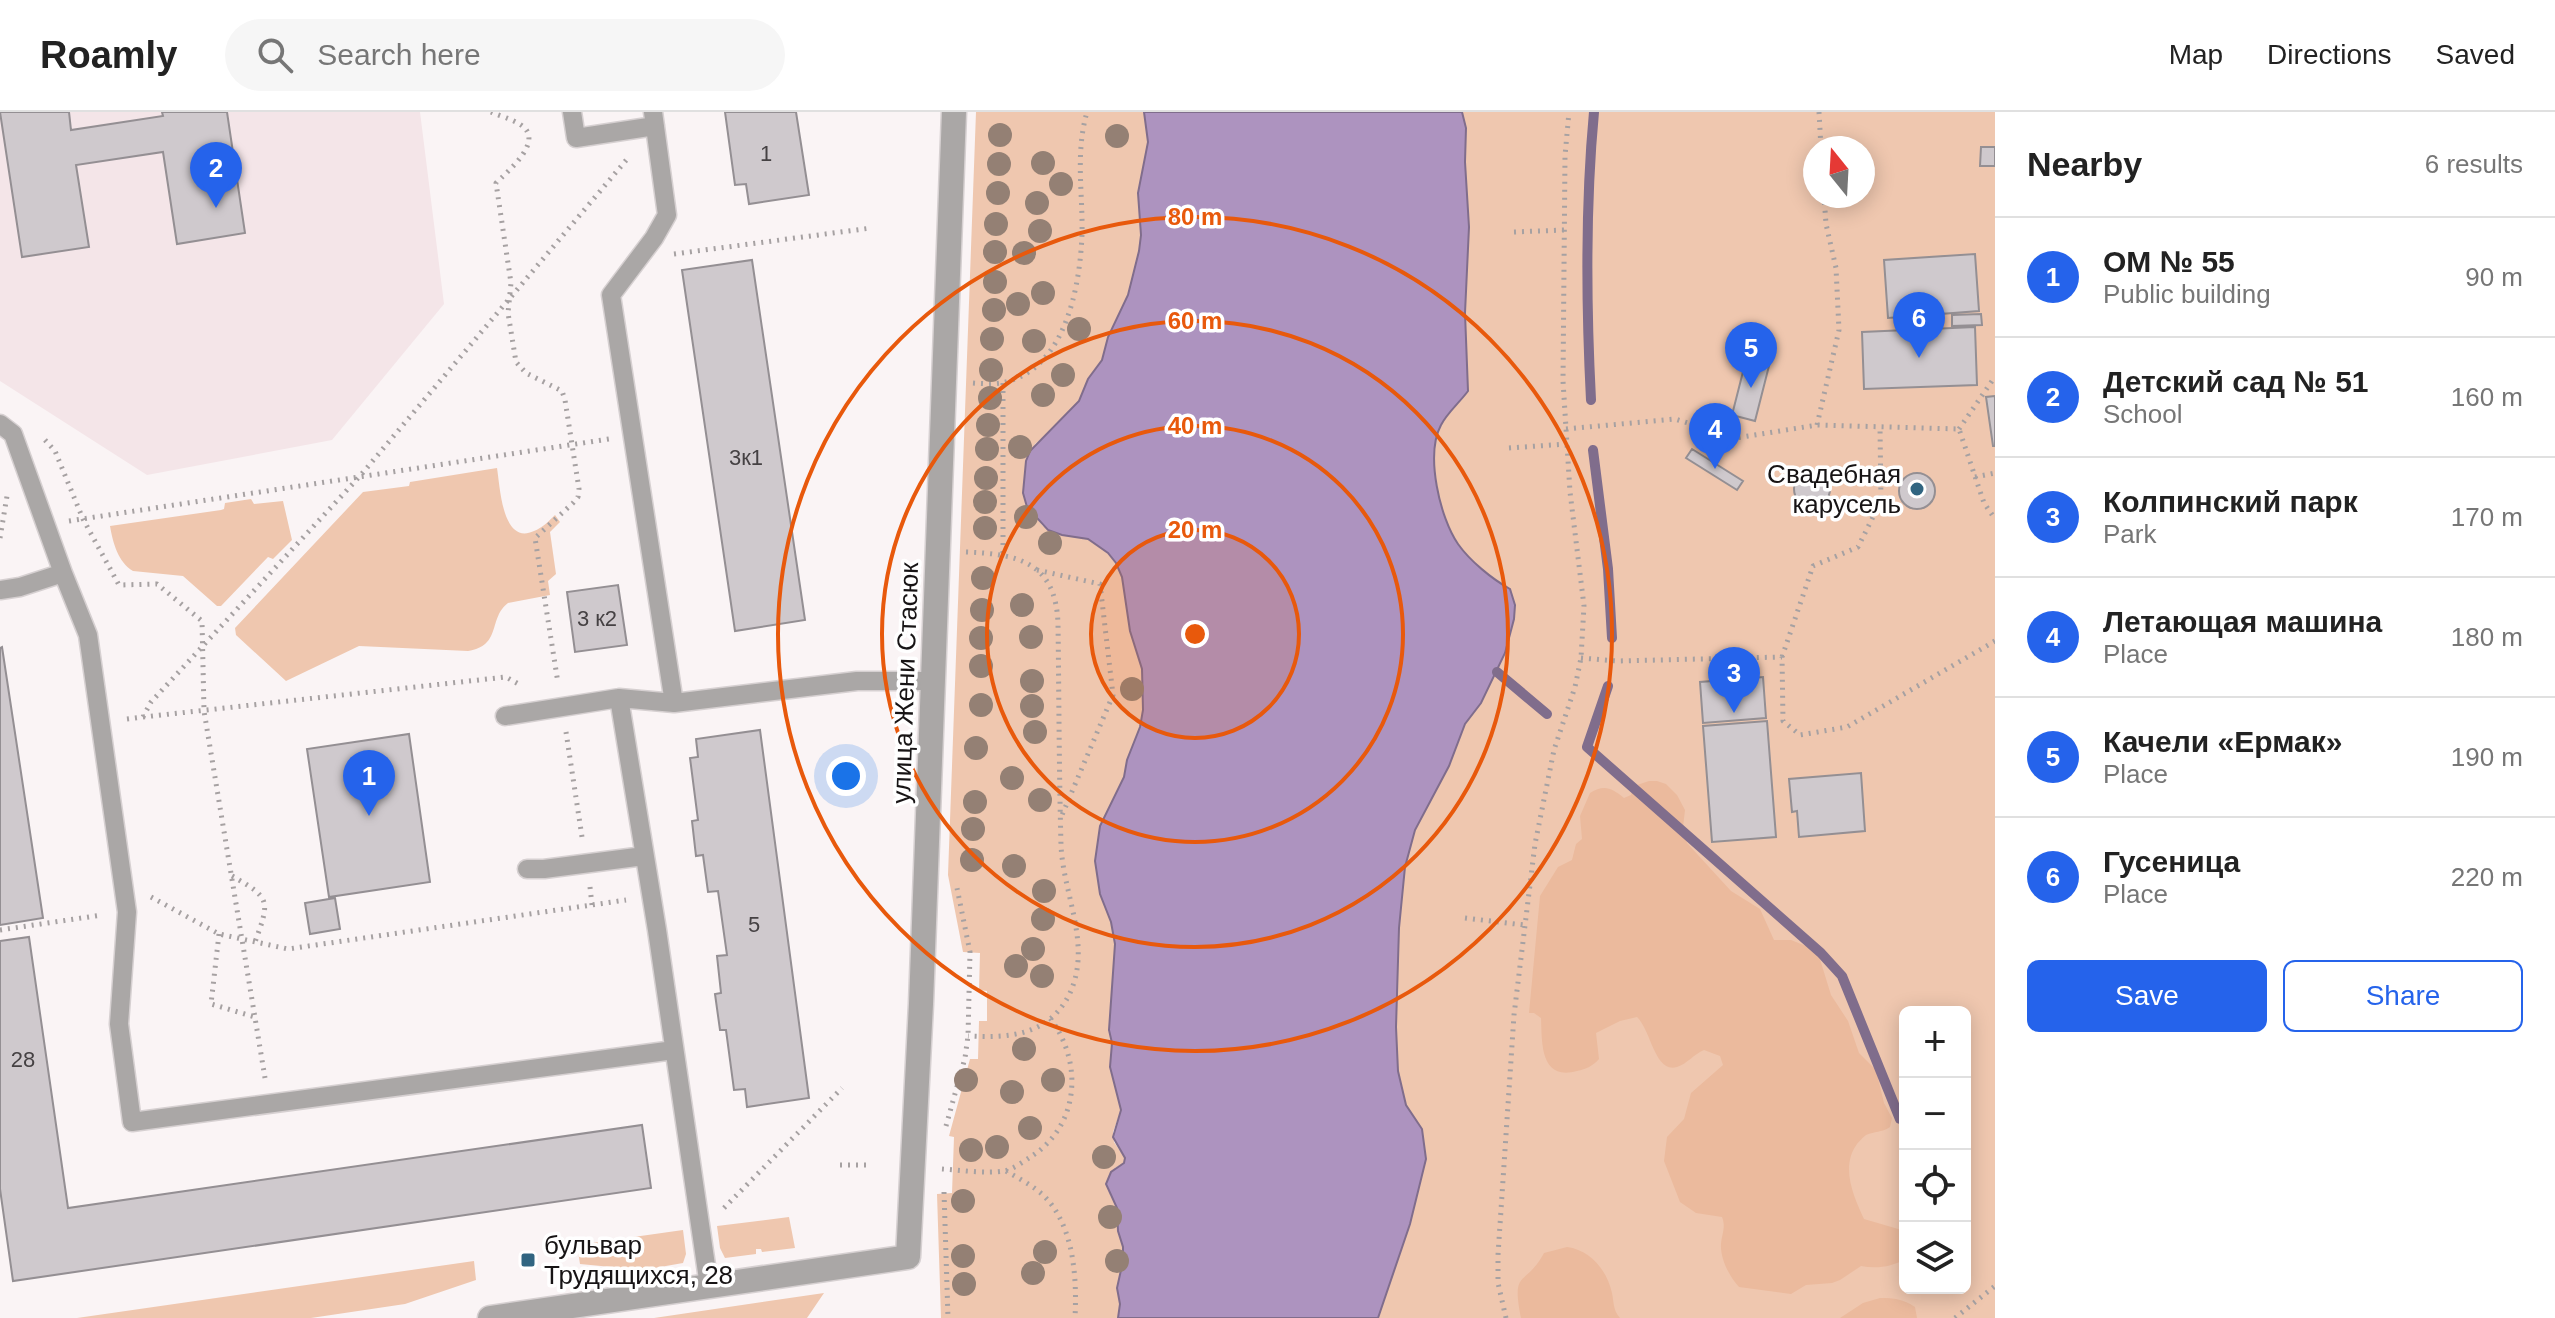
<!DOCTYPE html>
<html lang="en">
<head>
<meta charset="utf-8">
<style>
  body { margin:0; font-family:Arial,sans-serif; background:#f6f6f6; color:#222 }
  .controls { position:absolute; right:24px; bottom:24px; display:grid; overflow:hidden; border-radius:12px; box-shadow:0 4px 20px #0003 }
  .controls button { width:72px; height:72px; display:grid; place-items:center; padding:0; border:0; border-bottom:2px solid #e0e0e0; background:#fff; color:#222; font:40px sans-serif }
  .compass { position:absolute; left:1803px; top:24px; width:72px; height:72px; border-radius:50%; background:#fff; box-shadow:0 4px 20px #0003; rotate:342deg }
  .you { position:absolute; left:846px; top:664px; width:28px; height:28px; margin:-20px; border:6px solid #fff; border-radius:50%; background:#1a73e8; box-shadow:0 0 0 12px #1a73e833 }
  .badge { display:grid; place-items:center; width:52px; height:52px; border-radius:50%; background:#2563eb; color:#fff; font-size:26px; font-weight:700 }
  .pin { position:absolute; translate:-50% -66px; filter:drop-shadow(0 2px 4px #0008) }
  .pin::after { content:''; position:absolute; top:42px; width:28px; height:24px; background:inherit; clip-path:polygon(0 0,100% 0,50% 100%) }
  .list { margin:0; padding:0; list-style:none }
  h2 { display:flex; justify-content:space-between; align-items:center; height:104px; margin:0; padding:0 32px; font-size:34px }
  h2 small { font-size:26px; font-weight:400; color:#767676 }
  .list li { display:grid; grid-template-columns:52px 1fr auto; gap:24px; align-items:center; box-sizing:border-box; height:120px; padding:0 32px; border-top:2px solid #e0e0e0 }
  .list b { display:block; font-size:30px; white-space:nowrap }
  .list p { margin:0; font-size:26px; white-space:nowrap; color:#767676 }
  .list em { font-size:26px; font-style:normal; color:#767676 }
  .actions { display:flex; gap:16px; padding:24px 32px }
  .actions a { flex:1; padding:18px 0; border:2px solid #2563eb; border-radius:12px; text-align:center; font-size:28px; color:#2563eb }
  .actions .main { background:#2563eb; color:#fff }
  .icon { flex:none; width:44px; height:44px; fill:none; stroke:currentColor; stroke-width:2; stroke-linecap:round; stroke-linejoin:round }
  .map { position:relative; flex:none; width:1995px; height:1206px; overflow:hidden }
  header { display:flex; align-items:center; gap:48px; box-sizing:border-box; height:112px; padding:0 40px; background:#fff; border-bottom:2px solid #e0e0e0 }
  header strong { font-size:38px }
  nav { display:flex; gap:44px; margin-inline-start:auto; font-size:28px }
  .search { width:560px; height:72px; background:#f6f6f6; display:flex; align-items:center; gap:20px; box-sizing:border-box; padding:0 28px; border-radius:44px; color:#767676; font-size:30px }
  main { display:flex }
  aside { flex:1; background:#fff }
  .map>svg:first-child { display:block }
  .built { fill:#f4e5e8 }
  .green { fill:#efc7af; fill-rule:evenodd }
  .forest { fill:#ebba9d }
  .water { fill:#ad93bf; stroke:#806d8c; stroke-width:2 }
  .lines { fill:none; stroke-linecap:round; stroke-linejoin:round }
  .stream { stroke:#806d8c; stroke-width:10 }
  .building { fill:#cfc9cd; stroke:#948f93; stroke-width:2 }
  .service-casing { stroke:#d6d0d1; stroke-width:21 }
  .minor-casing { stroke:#d6d0d1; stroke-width:27 }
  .path { stroke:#a6a1a2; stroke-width:5; stroke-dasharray:2 6; stroke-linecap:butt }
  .service { stroke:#aaa7a6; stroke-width:18 }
  .minor { stroke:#aaa7a6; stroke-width:24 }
  .tree { fill:#948074 }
  .ring { fill:none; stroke:#e8590c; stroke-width:4 }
  .poi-dot { fill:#316581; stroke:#fff; stroke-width:3 }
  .labels { text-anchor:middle; stroke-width:7; stroke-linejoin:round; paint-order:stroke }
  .number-label { font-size:22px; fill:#454143 }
  .poi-label { font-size:26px; fill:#171415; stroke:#fff; text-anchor:end }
  .street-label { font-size:26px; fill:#171415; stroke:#fff }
  .centre { fill:#e8590c; stroke:#fff; stroke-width:4 }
  .ring-label { font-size:24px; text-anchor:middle; font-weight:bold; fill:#e8590c; stroke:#fff; stroke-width:7; stroke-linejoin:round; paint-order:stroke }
</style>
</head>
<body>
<header>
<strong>Roamly</strong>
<div class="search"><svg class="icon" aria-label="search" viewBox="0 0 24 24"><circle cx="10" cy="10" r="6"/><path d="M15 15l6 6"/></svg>Search here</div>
<nav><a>Map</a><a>Directions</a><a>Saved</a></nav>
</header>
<main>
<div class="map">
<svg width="1995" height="1206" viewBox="0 0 1995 1206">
  <rect width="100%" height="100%" fill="#faf4f5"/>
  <path class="built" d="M0,0h420l24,192 -112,136 -185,35 -147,-94z"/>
  <path class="green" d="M976,0h168l4,30 -10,57 3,36 -2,16 -11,45 -20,41 -6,23 -14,19 -9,22 -26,28 -18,15 -10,24 2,39 16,19 19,9 26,4 20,14 8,10 6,14 12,68 8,24 1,41 -3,17 -13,33 -3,17 -24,49 -5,35 5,33 11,28 4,22 -6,86 3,13 -2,24 11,43 -8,22 1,10 11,16 -1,5 -9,5 -5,27 7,13 1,23 5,16v14l-6,27 3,16 -2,14h-177l-4,-124 15,-1 2,-56 -5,-1 21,-77h8l1,-38h8v-30l-8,-1 1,-37 -17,-1 -15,-77z
    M1462,0h533v1206h-617l32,-94 16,-65 -4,-30 -16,-24 -8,-34 -2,-44 3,-99 6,-61 10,-37 25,-47 25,-59 16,-21 24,-50 9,-34 1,-14 -5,-16c-18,-10 -40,-28 -52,-45 -18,-26 -33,-89 -17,-119 6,-12 19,-23 27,-34l-3,-78 4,-86 -4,-65 1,-34zM1815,36h48v48h-48zM1905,900h60v276h-60z
    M497,356c3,18 5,78 37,63 8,-3 15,-10 21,-16l5,7 -10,10 6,42 -8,7 2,14 -42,8c-20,15 -6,43 -40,48l-109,-5 -73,35 -50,-46 -1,-7 128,-136 46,-6 1,-4z
    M251,387l3,5 29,-3 9,39 -19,19 -5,-2 -47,49h-4l-34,-30 -50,-5c-15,-9 -20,-28 -23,-45l111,-16 3,-1 1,-6z
    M789,1105l6,31 -33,4 -1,-3h-5v5l-31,4 -5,-10 -3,-22z
    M683,1118l3,24 -3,9 -40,7 -63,-6 -3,-19z
    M474,1149l2,19 -71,24 -94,14h-234z
    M824,1181l-17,25h-153z"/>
  <path class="forest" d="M1649,669h8l9,3 11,11 8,15 -2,17 4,16 44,48 29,18 14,31h17l15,6 13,10 12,39 17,26 11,32 17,17 8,33 8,15 -2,9c-9,6 -15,4 -24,8 -2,1 -8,8 -9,9 -17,23 -3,53 7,75l41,12v28c-13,8 -29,10 -44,7l-21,14 -8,3 -26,2 -15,9 -52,-7c-10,-11 -19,-29 -18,-43 1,-11 5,-17 1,-27l-26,-4 -16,-11 -16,-41 3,-24 17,-18 7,-26 32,-28 -3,-9 -16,-6c-10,4 -17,14 -27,17 -22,7 -26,-37 -40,-50l-17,4 -24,12 3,26c-6,7 -13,10 -22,12 -37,10 -35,-28 -36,-53l-7,-5h-5l11,-117 18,-29 14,-7 4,-16 6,-5 -2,-23 10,-23c14,-9 22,-5 34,5l7,-3 3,-9z
    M1567,1135c23,3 40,23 45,46 2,10 1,17 8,25h-99c-10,-50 4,-30 23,-65z
    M1880,1186c14,0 23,1 35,9l2,11h-77l23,-15z"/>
  <path class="water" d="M1144,0h318l4,16 -1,34 4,65 -4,86 3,78c-8,11 -21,22 -27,34 -16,30 -1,93 17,119 12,17 34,35 52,45l5,16 -1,14 -9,34 -24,50 -16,21 -16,42 -34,64 -10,37 -6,61 -3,99 2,44 8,34 16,24 4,30 -16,65 -32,94h-260l2,-14 -3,-16 6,-27v-14l-5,-16 -1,-23 -11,-24 5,-12 13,-9 1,-5 -12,-21 8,-27 -11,-43 2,-24 -3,-13 6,-86 -4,-22 -11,-28 -5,-33 5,-35 24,-49 3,-17 13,-33 3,-17 -1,-41 -12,-38 -8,-54 -6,-14 -8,-10 -20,-14 -26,-4 -14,-5 -21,-23 -4,-14 3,-32 4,-10 49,-50 9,-22 14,-19 6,-23 20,-42 11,-44 2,-16 -3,-42 10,-51z"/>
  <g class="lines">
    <path class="stream" d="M1591,288c-5,-97 -6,-192 3,-288
      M1593,338l15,119 4,69
      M1497,560l50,42
      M1608,574l-21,61 234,206 21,23 58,143"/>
  </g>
  <path class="building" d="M0,0h69l2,18 92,-14 -1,-4h65l18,121 -68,11 -14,-92 -87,13 13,82 -67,10z
    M725,0h71l13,83 -60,9 -3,-20 -11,1z
    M1981,35h14v19h-15z
    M1975,142l4,57 -91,7 -4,-58z
    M752,148l53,360 -70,11 -53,-361z
    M1981,202l1,11 -30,1v-11z
    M1975,215l2,58 -113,4 -2,-57z
    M1747,244l23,6 -15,59 -23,-6z
    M1995,284v50h-2l-7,-49z
    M1692,337l51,32 -6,9 -51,-32z
    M1794 377a18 18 0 1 1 36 0a18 18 0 1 1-36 0Z
    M1899 379a18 18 0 1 1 36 0a18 18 0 1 1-36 0Z
    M618,473l9,60 -52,7 -8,-60z
    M2,535l41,271 -43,7v-277z
    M1763,565l3,41 -63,5 -3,-41z
    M1767,609l9,116 -64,5 -9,-116z
    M760,618l49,368 -62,9 -2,-18 -11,1 -8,-60h-6l-5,-36 6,-1 -4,-37 10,-1 -9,-64 -10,1 -5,-37 -7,1 -4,-35 6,-1 -8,-62 8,-1 -2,-18z
    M409,622l21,148 -101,15 -22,-148z
    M1861,661l4,58 -66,6 -2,-26 -5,1 -3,-33z
    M335,786l5,31 -30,5 -5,-31z
    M29,825l39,271 574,-83 9,63 -638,93 -13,-92v-248z"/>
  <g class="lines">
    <defs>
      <path id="service" d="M572,0l4,26 79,-12
        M653,0l14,103 -13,23 -43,57 63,408
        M0,312l13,10 50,139
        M0,478l20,-3 43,-14 25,62 39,277 -8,112 13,98 542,-72
        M619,586l38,232 52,356
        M505,604l114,-18 55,5 183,-22h76
        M527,757h17l100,-13"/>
      <path id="minor" d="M490,1206l418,-61 13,-253 33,-892"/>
    </defs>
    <use href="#service" class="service-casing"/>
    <use href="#minor" class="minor-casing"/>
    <path class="path" d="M491,0c9,4 21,7 30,13 24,16 -13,46 -25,58l15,100 -3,30 8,49 10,11 36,18 3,9 14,89 -1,8 -5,6 -38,35 23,145
      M1819,0l2,36
      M1514,120l51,-2
      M674,142l197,-26
      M973,271c14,1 28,2 42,-4 52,-20 65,-95 67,-144 1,-42 -7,-81 5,-123
      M1003,271v171
      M1817,313l22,-95 -3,-62 -10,-44 -2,-28
      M1566,317l109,-10 61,19 81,-13 142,4 25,74 11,16
      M1959,317l33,-48 3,-1
      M45,328l10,11 28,68 36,66 38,-1 45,37 2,90 61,367
      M1509,336l58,-4
      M1975,365l20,-4
      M69,409l540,-82
      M0,426l7,-42
      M966,440c52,2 90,10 92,72 1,73 1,147 3,221 2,50 32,101 8,150 -21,41 -61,43 -101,41
      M1037,458l63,14 13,111 -51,120
      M1782,545l31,-91 45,-19 23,-46 -1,-74
      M1581,546l36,3 165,-4 1,64 17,14 47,-8 148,-86
      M143,605l363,-40 16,9
      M127,607l16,-2 8,-15 209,-226 268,-318
      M566,620l16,105
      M232,764c39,22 38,25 23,66
      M590,775l2,18
      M151,785l68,37 69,15 338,-49
      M1465,806l59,7
      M0,818l102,-15
      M219,822l-8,70 44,13
      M946,1014l19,-68 3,-22 2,-84 -13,-64
      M840,1053h31
      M942,1057c17,1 45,5 62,2 10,-2 20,-10 28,-15 48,-32 51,-94 18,-138
      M1006,1059c12,7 26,14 37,24 31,30 34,82 32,123
      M944,1080l4,126
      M724,1096l118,-120
      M1506,1206l-8,-35v-28l16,-240 21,-171 19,-94 21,-63 6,-29 3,-52 -14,-114 -7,-111 2,-225 4,-44
      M1955,1206l40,-32"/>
    <use href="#service" class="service"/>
    <use href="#minor" class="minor"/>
  </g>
  <g class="tree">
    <circle cx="1000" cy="23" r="12"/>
    <circle cx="1117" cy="24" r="12"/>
    <circle cx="1043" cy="51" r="12"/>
    <circle cx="999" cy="52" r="12"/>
    <circle cx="1061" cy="72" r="12"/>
    <circle cx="998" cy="81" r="12"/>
    <circle cx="1037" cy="91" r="12"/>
    <circle cx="996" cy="112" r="12"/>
    <circle cx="1040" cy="119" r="12"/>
    <circle cx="995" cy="140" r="12"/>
    <circle cx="1024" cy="141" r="12"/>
    <circle cx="995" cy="170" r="12"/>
    <circle cx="1043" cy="181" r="12"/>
    <circle cx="1018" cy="192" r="12"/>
    <circle cx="994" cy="198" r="12"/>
    <circle cx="1079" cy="217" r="12"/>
    <circle cx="992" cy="227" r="12"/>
    <circle cx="1034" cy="229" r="12"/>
    <circle cx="991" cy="258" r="12"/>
    <circle cx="1063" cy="263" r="12"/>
    <circle cx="1043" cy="283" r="12"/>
    <circle cx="990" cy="286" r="12"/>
    <circle cx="988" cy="313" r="12"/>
    <circle cx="1020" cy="335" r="12"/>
    <circle cx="987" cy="337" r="12"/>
    <circle cx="986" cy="366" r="12"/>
    <circle cx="985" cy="390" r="12"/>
    <circle cx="1026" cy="405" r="12"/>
    <circle cx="985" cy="416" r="12"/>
    <circle cx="1050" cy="431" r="12"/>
    <circle cx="983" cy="466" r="12"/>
    <circle cx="1022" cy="493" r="12"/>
    <circle cx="982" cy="498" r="12"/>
    <circle cx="1031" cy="525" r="12"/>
    <circle cx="981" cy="526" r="12"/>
    <circle cx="981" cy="554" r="12"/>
    <circle cx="1032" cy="569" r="12"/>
    <circle cx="1132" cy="577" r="12"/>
    <circle cx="981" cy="593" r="12"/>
    <circle cx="1032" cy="594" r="12"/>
    <circle cx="1035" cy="620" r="12"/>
    <circle cx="976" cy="636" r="12"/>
    <circle cx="1012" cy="666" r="12"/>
    <circle cx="1040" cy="688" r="12"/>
    <circle cx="975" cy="690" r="12"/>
    <circle cx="973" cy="717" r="12"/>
    <circle cx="972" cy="748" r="12"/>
    <circle cx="1014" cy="754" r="12"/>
    <circle cx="1044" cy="779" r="12"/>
    <circle cx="1043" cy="807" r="12"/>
    <circle cx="1033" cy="837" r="12"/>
    <circle cx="1016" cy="854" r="12"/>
    <circle cx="1042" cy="864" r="12"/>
    <circle cx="1024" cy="937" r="12"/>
    <circle cx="966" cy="968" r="12"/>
    <circle cx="1053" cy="968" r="12"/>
    <circle cx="1012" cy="980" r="12"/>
    <circle cx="1030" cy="1016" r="12"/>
    <circle cx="997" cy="1035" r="12"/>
    <circle cx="971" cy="1038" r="12"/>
    <circle cx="1104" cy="1045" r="12"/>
    <circle cx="963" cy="1089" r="12"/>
    <circle cx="1110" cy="1105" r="12"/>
    <circle cx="1045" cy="1140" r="12"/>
    <circle cx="963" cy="1144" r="12"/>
    <circle cx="1117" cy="1149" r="12"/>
    <circle cx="1033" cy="1161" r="12"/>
    <circle cx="964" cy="1172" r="12"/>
  </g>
  <circle cx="1195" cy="522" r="104" fill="#e8590c" fill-opacity=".12"/>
  <g class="ring">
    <circle cx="1195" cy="522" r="104"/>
    <circle cx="1195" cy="522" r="208"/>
    <circle cx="1195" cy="522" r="313"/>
    <circle cx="1195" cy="522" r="417"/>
  </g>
  <g class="poi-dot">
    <circle cx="1917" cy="377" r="8"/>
    <rect x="520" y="1140" width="16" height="16" rx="4"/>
  </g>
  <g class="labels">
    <g class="number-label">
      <text x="766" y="49">1</text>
      <text x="746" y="353">3к1</text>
      <text x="597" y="514">3 к2</text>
      <text x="754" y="820">5</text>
      <text x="23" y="955">28</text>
    </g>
    <g class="poi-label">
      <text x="1901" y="371">Свадебная<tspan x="1901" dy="30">карусель</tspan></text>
      <text x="544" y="1142" text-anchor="start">бульвар<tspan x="544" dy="30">Трудящихся, 28</tspan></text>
    </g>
    <g class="street-label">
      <text transform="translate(905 571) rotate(-88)" y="9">улица Жени Стасюк</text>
    </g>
  </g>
  <circle cx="1195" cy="522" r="12" class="centre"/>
  <g class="ring-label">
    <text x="1195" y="113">80 m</text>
    <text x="1195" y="217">60 m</text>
    <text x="1195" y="322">40 m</text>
    <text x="1195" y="426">20 m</text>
  </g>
</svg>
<div class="controls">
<button>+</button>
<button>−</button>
<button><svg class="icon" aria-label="locate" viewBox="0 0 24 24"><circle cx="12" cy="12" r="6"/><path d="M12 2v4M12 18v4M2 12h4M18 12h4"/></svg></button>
<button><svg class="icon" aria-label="layers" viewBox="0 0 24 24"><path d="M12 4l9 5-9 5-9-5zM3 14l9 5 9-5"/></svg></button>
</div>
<svg class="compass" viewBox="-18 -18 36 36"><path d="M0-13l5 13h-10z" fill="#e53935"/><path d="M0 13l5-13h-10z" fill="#767676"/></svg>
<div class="you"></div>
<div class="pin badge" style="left:369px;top:704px">1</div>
<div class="pin badge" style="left:216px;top:96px">2</div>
<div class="pin badge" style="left:1734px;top:601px">3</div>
<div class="pin badge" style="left:1715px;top:357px">4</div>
<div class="pin badge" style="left:1751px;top:276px">5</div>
<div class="pin badge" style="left:1919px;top:246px">6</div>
</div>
<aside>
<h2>Nearby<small>6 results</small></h2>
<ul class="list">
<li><span class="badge">1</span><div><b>ОМ № 55</b><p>Public building</p></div><em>90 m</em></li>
<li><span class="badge">2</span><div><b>Детский сад № 51</b><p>School</p></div><em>160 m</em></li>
<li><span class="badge">3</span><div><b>Колпинский парк</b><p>Park</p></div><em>170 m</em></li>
<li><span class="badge">4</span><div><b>Летающая машина</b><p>Place</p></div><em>180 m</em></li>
<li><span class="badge">5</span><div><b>Качели «Ермак»</b><p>Place</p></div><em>190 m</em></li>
<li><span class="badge">6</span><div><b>Гусеница</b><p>Place</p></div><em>220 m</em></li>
</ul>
<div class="actions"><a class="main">Save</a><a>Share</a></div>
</aside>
</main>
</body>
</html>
